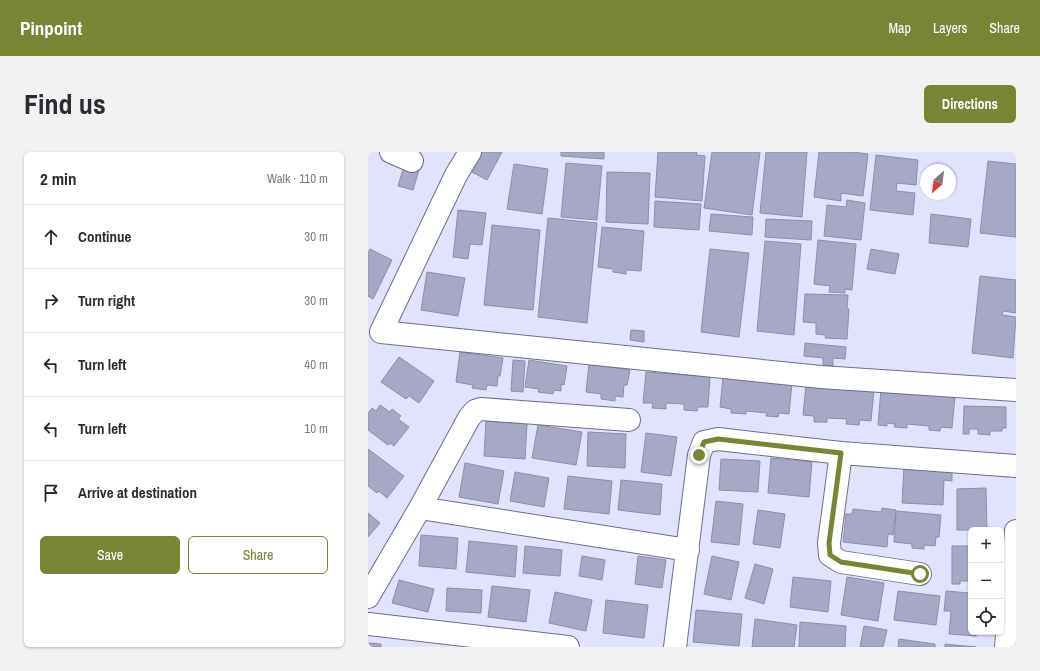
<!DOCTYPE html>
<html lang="en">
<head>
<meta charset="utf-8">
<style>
  body { margin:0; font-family:"Archivo Narrow",sans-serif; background:#f2f2f3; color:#2b2b33 }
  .controls { position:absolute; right:12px; bottom:12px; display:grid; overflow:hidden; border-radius:6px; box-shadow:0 1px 3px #0004 }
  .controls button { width:36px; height:36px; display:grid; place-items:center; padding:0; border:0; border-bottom:1px solid #e1e1e2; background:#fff; color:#2b2b33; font:20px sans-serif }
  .compass { position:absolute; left:552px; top:12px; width:36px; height:36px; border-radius:50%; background:#fff; box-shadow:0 1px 3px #0004; rotate:208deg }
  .stop { position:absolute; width:12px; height:12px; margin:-9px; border:3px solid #778534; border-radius:50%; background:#fff }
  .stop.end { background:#778534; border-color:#fff; box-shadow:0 1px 4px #0008 }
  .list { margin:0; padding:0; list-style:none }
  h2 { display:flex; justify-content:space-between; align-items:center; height:52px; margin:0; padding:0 16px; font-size:17px }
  h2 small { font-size:13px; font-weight:400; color:#7c7c81 }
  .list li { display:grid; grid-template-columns:26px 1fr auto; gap:12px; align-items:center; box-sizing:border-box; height:64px; padding:0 16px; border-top:1px solid #e1e1e2 }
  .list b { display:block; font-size:15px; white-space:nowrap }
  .list em { font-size:13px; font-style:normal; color:#7c7c81 }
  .actions { display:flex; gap:8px; padding:12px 16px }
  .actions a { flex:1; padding:9px 0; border:1px solid #778534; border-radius:6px; text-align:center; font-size:14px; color:#778534 }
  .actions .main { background:#778534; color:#fff }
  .icon { flex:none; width:22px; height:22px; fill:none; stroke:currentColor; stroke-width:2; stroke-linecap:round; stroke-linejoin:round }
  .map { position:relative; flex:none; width:648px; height:495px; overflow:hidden; border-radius:6px }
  header { display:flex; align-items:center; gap:24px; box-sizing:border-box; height:56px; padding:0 20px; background:#778534; color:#fff }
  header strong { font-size:19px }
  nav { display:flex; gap:22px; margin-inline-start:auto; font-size:14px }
  .intro { display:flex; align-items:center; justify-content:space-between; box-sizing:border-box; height:96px; padding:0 24px }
  h1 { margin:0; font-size:28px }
  .button { padding:10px 18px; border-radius:6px; background:#778534; color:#fff; font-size:14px; font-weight:700 }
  main { display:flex; gap:24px; padding:0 24px }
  aside { flex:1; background:#fff; border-radius:6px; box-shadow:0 1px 3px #0004 }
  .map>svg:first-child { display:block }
  .building { fill:#a7a8c6; stroke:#8b8da9 }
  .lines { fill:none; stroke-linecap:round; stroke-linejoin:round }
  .street-casing { stroke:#6d6e89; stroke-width:24 }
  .street { stroke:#fff; stroke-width:22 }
  .route { stroke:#778534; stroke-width:5 }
</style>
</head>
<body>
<header>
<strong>Pinpoint</strong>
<nav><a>Map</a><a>Layers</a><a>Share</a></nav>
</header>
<div class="intro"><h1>Find us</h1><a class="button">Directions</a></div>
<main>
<aside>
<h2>2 min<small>Walk · 110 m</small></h2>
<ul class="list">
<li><svg class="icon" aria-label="ahead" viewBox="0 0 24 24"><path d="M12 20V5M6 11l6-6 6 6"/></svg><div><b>Continue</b></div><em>30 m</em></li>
<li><svg class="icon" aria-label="right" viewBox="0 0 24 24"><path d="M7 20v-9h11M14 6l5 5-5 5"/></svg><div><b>Turn right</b></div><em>30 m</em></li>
<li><svg class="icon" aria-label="left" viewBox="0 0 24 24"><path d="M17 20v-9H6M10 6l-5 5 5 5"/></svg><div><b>Turn left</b></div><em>40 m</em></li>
<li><svg class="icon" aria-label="left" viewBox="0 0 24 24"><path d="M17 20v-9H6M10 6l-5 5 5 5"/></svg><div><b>Turn left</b></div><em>10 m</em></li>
<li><svg class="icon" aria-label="arrive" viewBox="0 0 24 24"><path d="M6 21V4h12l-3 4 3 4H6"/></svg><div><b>Arrive at destination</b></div></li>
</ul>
<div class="actions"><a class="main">Save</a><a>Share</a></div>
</aside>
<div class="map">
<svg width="648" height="495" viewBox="0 0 648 495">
  <rect width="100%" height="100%" fill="#e1e2fc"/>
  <path class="building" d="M114,0h20l-15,28 -15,-8z
    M193,0h43v7l-43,-3z
    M290,0h39l-1,3 9,1 -3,45 -47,-4z
    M344,0h48l-8,63 -48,-7z
    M398,0h41l-5,65 -42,-4z
    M451,0h33l16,2 -5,42 -22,-3v8l-27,-4z
    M508,3l42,5 -2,25 -19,-2 -1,8 19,2 -2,22 -43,-5z
    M620,9l28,3v73l-36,-4z
    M198,11l36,3 -5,54 -36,-3z
    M146,12l34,5 -6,45 -35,-5z
    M36,14l15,4 -6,20 -15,-4z
    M239,20l43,1 -2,51 -42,-2z
    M479,48l18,3 -4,37 -37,-4 3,-31 19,2z
    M287,49l46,3 -2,26 -45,-3z
    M90,58l28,3 -4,32 -12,-1 -2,15 -15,-2z
    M343,62l42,3 -1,18 -43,-4z
    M563,62l40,5 -3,28 -39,-4z
    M180,66l49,5 -10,100 -49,-6z
    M398,67l46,2 -1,19 -46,-3z
    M124,73l48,5 -7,80 -49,-5z
    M234,75l42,4 -3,40 -15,-1v4l-13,-2v-3l-15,-2z
    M450,88l38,4 -4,46 -7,-1v4l-16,-1 1,-6 -16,-2z
    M397,89l36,3 -7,91 -37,-4z
    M2,97l22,11 -19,39 -5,-3v-43z
    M342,97l39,4 -10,84 -38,-5z
    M503,97l28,5 -4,20 -28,-5z
    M59,120l38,6 -7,38 -37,-6z
    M612,124l36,4v33l-13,-2 -1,4 14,2 -3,41 -41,-5z
    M437,142l43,1 -1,14h2l-2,30 -22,-1 1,-3 -10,-1v-11l-13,-1z
    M263,178l13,1v11l-14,-2z
    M437,191l41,4 -1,12 -12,-1v8l-10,-1v-7l-19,-2z
    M92,200l43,6 -3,18h-2l-1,10 -10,-1 -1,5 -14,-2 1,-3 -17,-3z
    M31,205l35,24 -15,22 -10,-7 -3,3 -25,-17z
    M145,208l12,1 -2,31 -12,-1z
    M161,208l38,6 -3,19 -3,-1v7l-7,-1 -1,4 -15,-2 1,-3 -14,-2z
    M221,212l41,6 -3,15h-3l-1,12 -8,-1v5l-14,-2v-5l-15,-2z
    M278,220l64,5 -2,30h-10l-1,4 -13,-1v-6l-18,-1v6l-14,-1 1,-5h-10z
    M355,225l69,6 -3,31 -10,-1 -1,4 -12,-1 1,-3 -21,-2v3l-15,-1v-4l-11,-2z
    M438,233l68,5 -3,31 -11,-1 -1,5 -13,-1 1,-5 -20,-1v4h-13v-6l-11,-1z
    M513,237l74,7 -3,32 -11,-1 -1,4 -11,-1v-4l-22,-2v4l-13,-1 1,-3 -8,-1v3l-9,-1z
    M12,253l10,7 2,-3 9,7 -3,3 11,8 -15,19 -4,-3 -2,2 -20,-15v-17l4,-5 4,3z
    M596,254l42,1v21h-4v3h-12v4l-12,-1v-5h-9v5h-6z
    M118,269l41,3 -2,35 -41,-3z
    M170,273l44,7 -6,33 -44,-7z
    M220,280l38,2 -1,34 -38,-2z
    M278,281l31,4 -6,39 -30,-4z
    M0,297l36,27 -17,22 -8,-7 -2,2 -9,-7z
    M403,306l41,4 -3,35 -41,-4z
    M353,307l39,2 -2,31 -39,-2z
    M97,311l39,8 -6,33 -39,-7z
    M536,315l48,2v12l-8,-1 -1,25 -41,-2z
    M147,320l34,6 -5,29 -34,-6z
    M200,324l44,5 -3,33 -45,-5z
    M253,328l41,4 -2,31 -42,-5z
    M618,336l1,42h-30v-41z
    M348,349l27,3 -4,41 -28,-3z
    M514,356l14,2 -3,25 -5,-1 -1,13 -44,-5 3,-28h6l1,-5 28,3z
    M390,358l27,4 -5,34 -27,-4z
    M528,359l45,4 -2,22h-3l-1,9 -11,-1v4l-12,-1v-4l-18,-2z
    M0,361l12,10 -12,14z
    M53,383l37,3 -2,31 -37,-3z
    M101,389l48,5 -2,31 -49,-5z
    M157,394l37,4 -2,26 -37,-3z
    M584,394h19v35h-11v3h-8z
    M214,404l23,4 -3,20 -23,-4z
    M270,404l28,4 -4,28 -27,-4z
    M344,404l27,6 -8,38 -27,-6z
    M387,412l18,5 -9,35 -19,-6z
    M425,425l38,4 -3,31 -38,-5z
    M479,425l37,6 -6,38 -37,-6z
    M31,428l35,9 -6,23 -36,-9z
    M124,434l38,4 -4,32 -38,-5z
    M79,436l35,2 -1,23 -35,-2z
    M602,437h1v43h6l-1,4 -27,-2 2,-23h-7l2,-20 23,2z
    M530,439l42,5 -4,29 -42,-5z
    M187,440l37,8 -6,31 -37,-8z
    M238,448l42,5 -4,33 -41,-5z
    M328,458l46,4 -3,32 -46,-4z
    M387,467l42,6 -3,22h-42z
    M432,470l46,4 -1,21h-46z
    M496,474l23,4 -4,17h-23z
    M531,487l36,5v3h-37z
    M1,491l12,1v3h-13z
    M577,492l31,3h-31z"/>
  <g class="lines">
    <defs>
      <path id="street" d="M23,0l21,9
        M102,0l-14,23 -75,157 440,45 195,13
        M473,301l-12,90 1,12 11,7 79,12
        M52,356l268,42
        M0,445l52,-89 49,-90 6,-7 6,-2 148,11
        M0,472l200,23
        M307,495l24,-192 5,-13 14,-3 123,14 175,13
        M638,495l10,-116"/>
    </defs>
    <use href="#street" class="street-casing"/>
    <use href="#street" class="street"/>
  </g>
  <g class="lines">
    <path class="route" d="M331,303l5,-13 14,-3 123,14 -12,90 1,12 11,7 79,12"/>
  </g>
</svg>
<div class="controls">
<button>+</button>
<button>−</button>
<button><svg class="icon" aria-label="locate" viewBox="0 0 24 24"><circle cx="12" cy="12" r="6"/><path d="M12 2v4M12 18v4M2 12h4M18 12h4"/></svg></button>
</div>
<svg class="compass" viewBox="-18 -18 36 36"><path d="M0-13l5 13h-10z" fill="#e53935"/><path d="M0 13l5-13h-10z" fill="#7c7c81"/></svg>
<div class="stop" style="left:552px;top:422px"></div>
<div class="stop end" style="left:331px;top:303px"></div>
</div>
</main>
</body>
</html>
